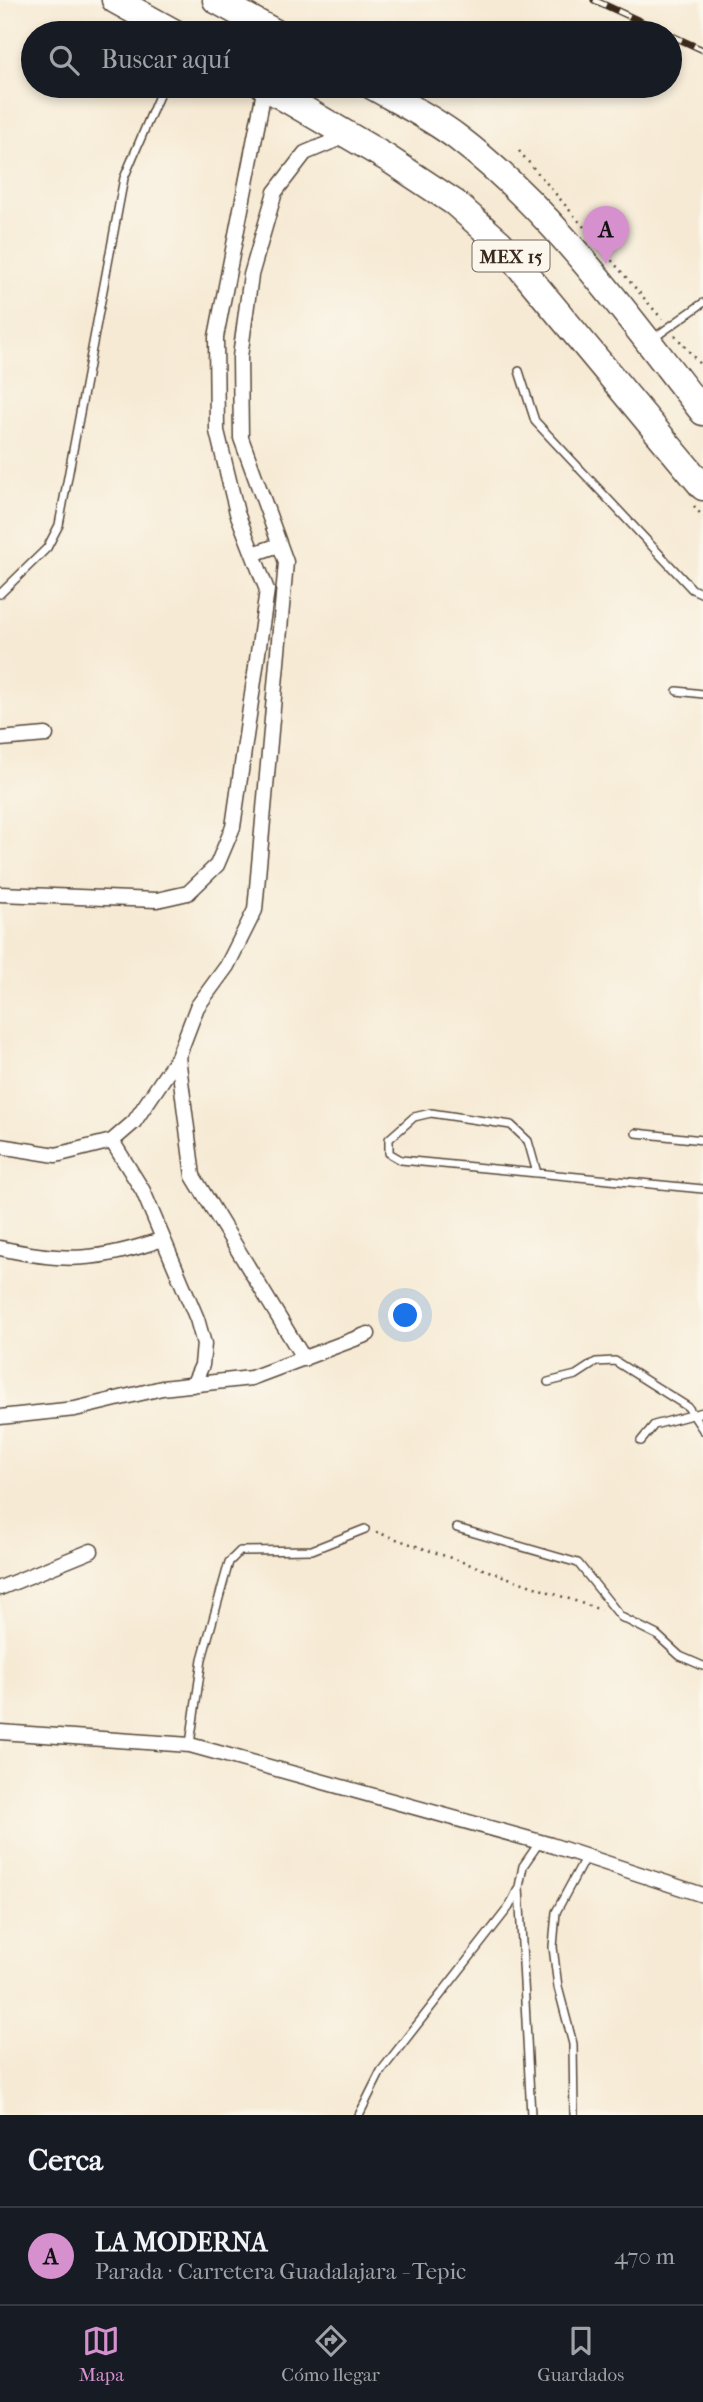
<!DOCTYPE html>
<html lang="es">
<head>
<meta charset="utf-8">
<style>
  body { margin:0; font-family:"IM FELL French Canon",serif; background:#242831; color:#f1f3f6 }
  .you { position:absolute; left:406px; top:1316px; width:24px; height:24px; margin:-18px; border:5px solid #fff; border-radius:50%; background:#1a73e8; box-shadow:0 0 0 10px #1a73e833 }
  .badge { display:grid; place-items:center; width:46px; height:46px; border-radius:50%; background:#d690ce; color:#111; font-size:23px; font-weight:700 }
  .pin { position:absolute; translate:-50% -58px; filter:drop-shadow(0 2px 4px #0008) }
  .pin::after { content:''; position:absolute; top:37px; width:24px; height:21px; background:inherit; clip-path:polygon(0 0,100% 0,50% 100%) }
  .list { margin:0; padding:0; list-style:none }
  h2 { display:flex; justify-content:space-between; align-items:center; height:91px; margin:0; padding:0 28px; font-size:30px }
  h2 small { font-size:23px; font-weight:400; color:#9ea1a6 }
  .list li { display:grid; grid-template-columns:46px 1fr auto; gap:21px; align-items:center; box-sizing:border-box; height:98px; padding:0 28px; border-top:2px solid #363941 }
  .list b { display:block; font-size:26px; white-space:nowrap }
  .list p { margin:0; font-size:23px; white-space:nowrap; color:#9ea1a6 }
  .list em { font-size:23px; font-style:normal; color:#9ea1a6 }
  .icon { flex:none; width:38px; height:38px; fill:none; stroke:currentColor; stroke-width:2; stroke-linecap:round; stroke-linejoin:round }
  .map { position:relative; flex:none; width:703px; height:2115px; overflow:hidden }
  .search { position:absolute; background:#171b24; box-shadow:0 4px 10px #0003; left:21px; right:21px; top:21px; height:77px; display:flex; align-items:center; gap:18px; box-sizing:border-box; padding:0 24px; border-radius:38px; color:#9ea1a6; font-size:26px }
  .sheet { height:189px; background:#171b24 }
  nav { display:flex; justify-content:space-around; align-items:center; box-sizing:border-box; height:98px; border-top:2px solid #363941; background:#171b24; font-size:19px; color:#9ea1a6 }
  nav a { display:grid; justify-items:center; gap:4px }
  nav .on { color:#d690ce }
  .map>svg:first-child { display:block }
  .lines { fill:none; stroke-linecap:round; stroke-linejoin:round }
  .lane-casing { stroke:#574739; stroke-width:10 }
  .street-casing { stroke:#574739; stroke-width:17 }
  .highway-casing { stroke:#574739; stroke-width:29 }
  .path { stroke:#574739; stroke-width:2.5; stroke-dasharray:2 5; stroke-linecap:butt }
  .lane { stroke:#fff; stroke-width:7 }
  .street { stroke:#fff; stroke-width:14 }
  .highway { stroke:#fff; stroke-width:26 }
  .rail-casing { stroke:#3b2a1e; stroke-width:7 }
  .rail { stroke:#fbf7ec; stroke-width:4.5; stroke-dasharray:13; stroke-linecap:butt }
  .labels { text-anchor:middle; stroke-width:7; stroke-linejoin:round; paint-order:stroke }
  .shield { fill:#fbf7ec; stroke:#75685c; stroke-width:2 }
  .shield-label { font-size:19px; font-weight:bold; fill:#3b2a1e }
</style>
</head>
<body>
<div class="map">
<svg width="703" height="2115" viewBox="0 0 703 2115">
  <rect width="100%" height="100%" fill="#fbf7ec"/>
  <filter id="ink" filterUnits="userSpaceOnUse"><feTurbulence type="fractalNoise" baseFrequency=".0143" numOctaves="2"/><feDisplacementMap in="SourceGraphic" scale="14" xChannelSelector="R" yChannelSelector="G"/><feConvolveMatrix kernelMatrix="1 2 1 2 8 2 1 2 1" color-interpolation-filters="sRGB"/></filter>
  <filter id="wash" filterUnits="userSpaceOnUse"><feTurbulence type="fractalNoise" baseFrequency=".00686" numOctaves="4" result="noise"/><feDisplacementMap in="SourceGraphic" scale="28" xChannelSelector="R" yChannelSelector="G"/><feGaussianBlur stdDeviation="1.57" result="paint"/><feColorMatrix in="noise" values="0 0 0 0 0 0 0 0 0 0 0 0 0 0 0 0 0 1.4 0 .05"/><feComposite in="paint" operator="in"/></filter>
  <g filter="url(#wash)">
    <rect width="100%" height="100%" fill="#f6ead4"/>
  </g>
  <g filter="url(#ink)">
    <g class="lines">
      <defs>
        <path id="lane" d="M651,340l52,-37
          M519,371l16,50 157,168 11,5
          M0,594l47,-46 12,-23 65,-347 39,-92
          M677,691l26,3
          M636,1133l67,7
          M537,1173l-9,-32 -17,-16 -80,-12 -17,4 -25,22v14l12,7 302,29
          M548,1382l28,-7 20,-13 19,-1 73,46 15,23
          M641,1441l13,-16 49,-13
          M457,1528l121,35 43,54 36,18 23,21 23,10
          M190,1744l12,-85 27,-97 11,-11 72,-1 53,-21
          M359,2115l22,-44 128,-164 10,-20
          M531,2115l-12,-228 4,-21 16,-23
          M574,2115l-1,-71 -15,-57 -5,-40 3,-35 30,-56"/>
        <path id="street" d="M253,554l26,-9
          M0,739l46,-4
          M0,894l157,6 31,-7 29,-28 16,-38 34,-237 -30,-77 -20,-82 -1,-94 49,-251
          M178,1057l15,119 111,183
          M112,1141l31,50 54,128 7,25 -2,21 -9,20
          M0,1146l56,9 56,-14 22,-19 44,-65 19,-50 30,-41 28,-56 31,-348 -45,-124 -1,-81 11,-82 24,-83 30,-39 43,-18
          M0,1248c65,15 100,13 163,-9
          M0,1417l75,-8 87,-21 89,-10 117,-44
          M0,1588l91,-37
          M0,1732l190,13 361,100 152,50"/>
        <path id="highway" d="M115,0l60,33
          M216,0l60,33
          M264,86l123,72 68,45 45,40 203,244
          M372,86c28,16 60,32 86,52 97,74 170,179 245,274"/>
      </defs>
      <use href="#lane" class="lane-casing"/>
      <use href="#street" class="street-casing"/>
      <use href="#highway" class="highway-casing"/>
      <path class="path" d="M519,151l82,96
        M607,255l55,64
        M675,335l28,33
        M694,506l9,11
        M376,1532l225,78"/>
      <use href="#lane" class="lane"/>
      <use href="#street" class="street"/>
      <use href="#highway" class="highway"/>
      <defs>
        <path id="rail" d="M594,0l72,33
          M670,35l33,15"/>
      </defs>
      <use href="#rail" class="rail-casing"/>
      <use href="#rail" class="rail"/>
    </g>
  </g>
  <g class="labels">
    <rect class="shield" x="472.5" y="240.5" width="77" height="31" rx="5"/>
    <g class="shield-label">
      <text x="511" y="263">MEX 15</text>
    </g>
  </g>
</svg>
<div class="you"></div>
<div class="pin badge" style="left:606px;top:264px">A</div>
<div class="search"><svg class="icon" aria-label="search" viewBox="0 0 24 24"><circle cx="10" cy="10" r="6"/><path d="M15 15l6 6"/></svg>Buscar aquí</div>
</div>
<section class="sheet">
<h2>Cerca<small></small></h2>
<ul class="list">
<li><span class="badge">A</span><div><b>LA MODERNA</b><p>Parada · Carretera Guadalajara - Tepic</p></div><em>470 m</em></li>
</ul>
</section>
<nav>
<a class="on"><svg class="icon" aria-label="map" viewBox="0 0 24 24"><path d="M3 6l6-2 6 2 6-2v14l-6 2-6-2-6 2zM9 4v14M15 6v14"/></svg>Mapa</a>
<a><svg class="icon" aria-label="directions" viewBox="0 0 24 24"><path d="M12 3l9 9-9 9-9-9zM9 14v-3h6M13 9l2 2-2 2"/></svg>Cómo llegar</a>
<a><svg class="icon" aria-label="saved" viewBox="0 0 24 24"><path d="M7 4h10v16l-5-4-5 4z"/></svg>Guardados</a>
</nav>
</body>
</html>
